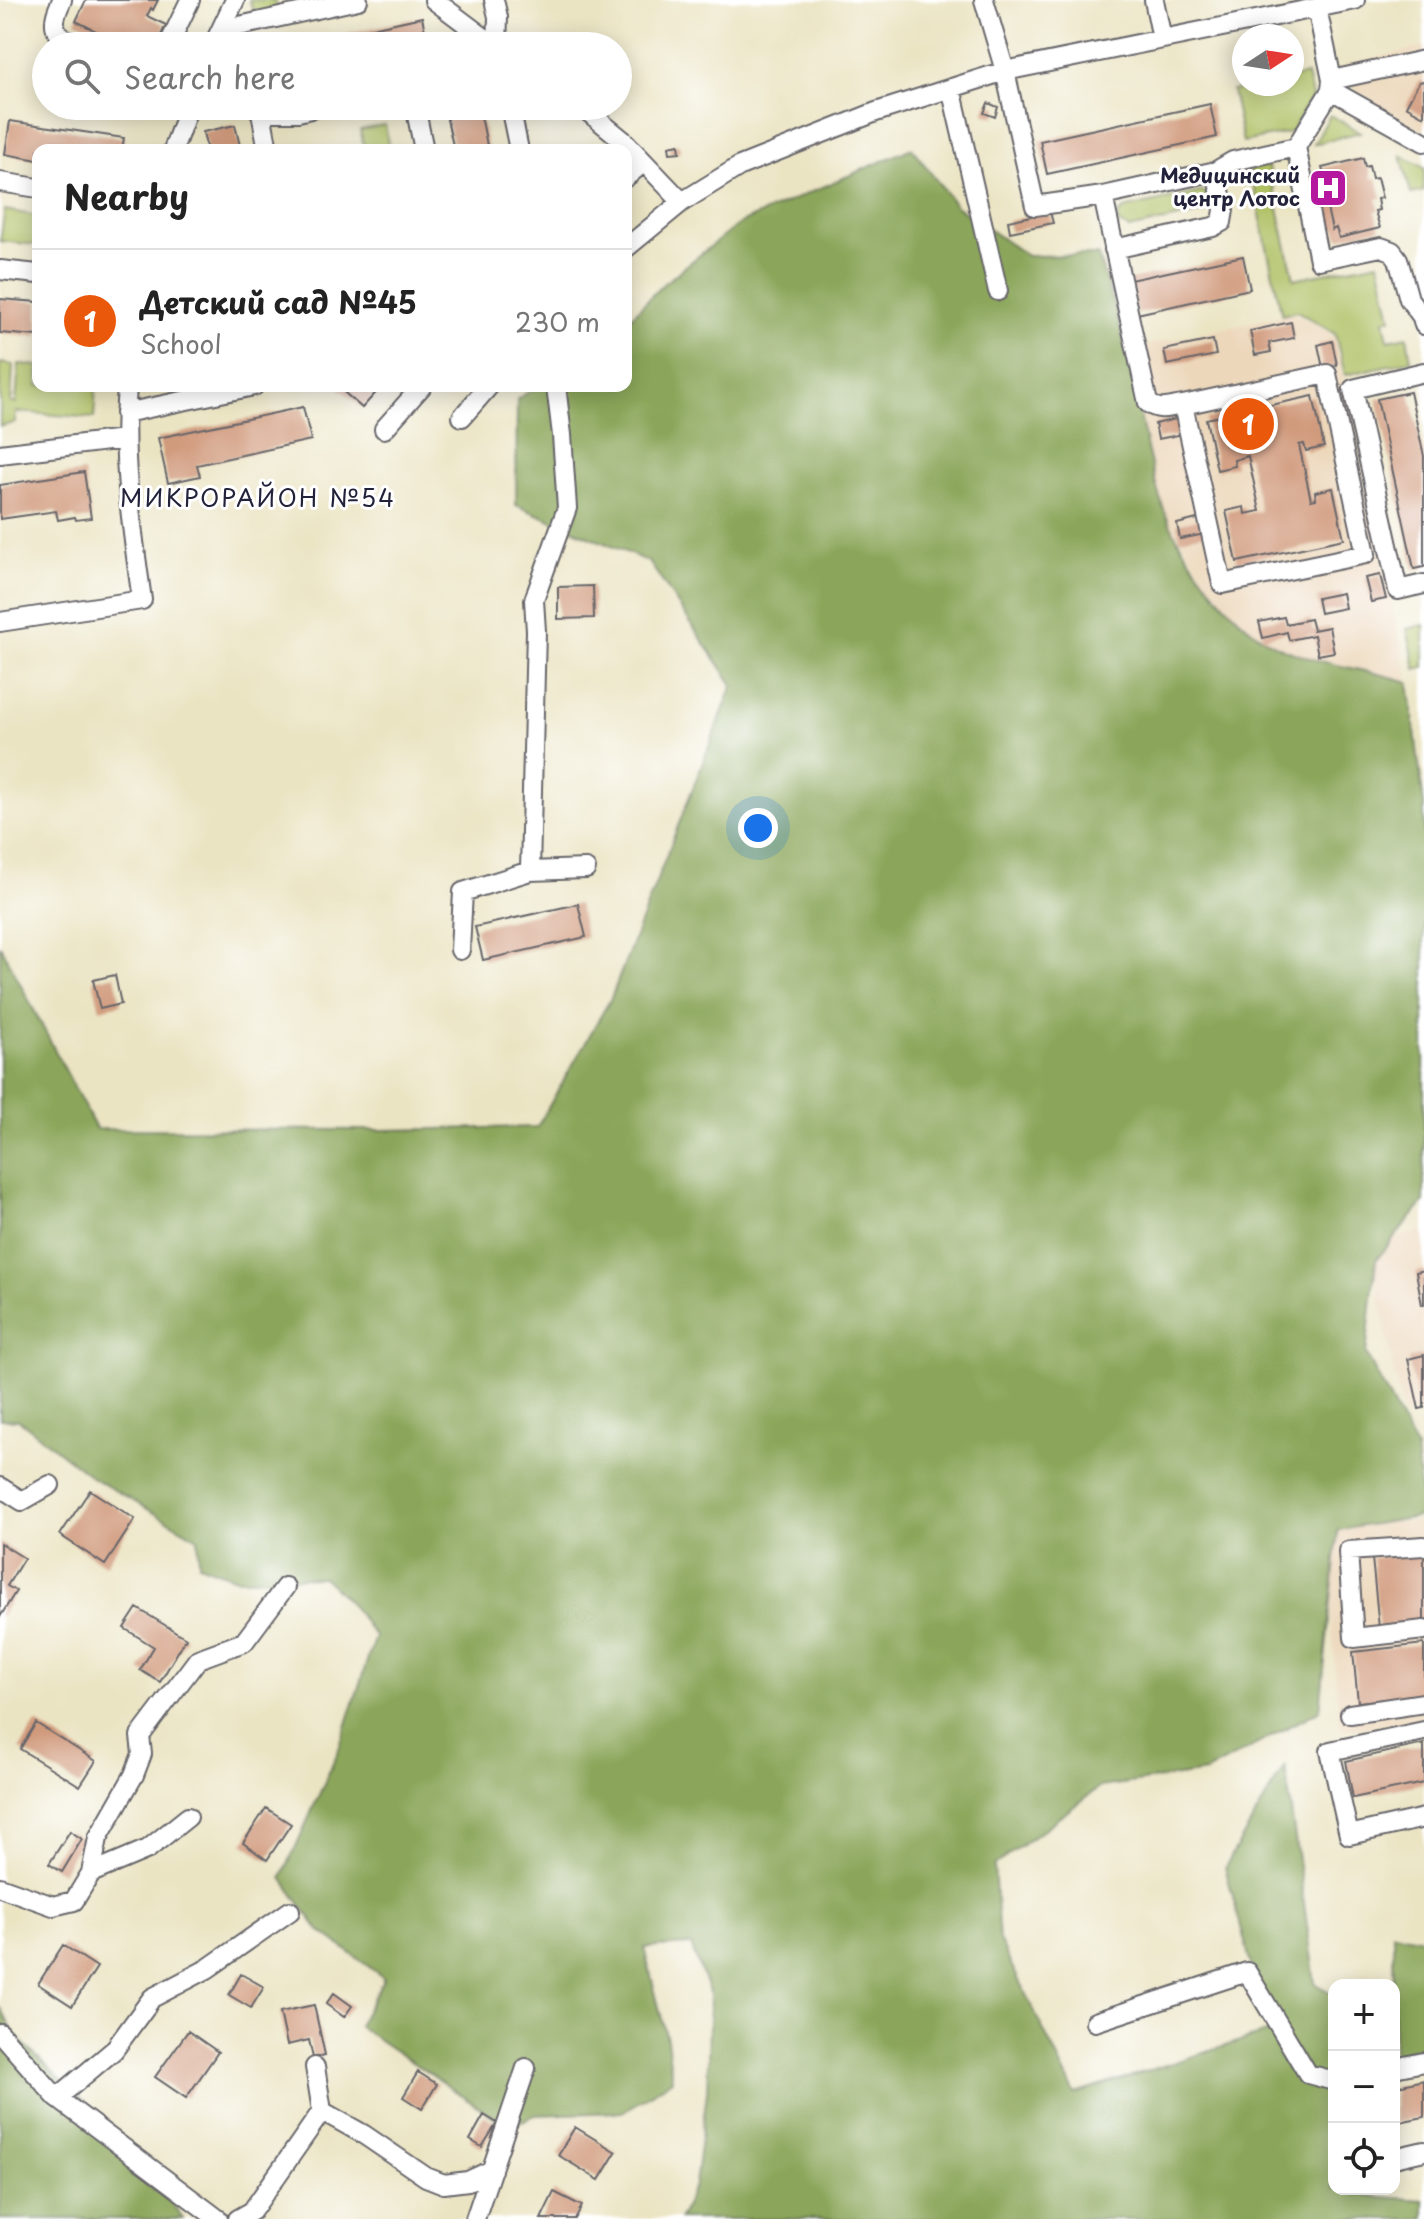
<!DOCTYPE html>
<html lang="en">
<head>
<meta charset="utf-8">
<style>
  body { margin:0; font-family:"Playpen Sans",sans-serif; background:#f2f2f2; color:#222 }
  .controls { position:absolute; right:24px; bottom:24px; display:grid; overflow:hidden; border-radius:16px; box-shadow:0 4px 20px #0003 }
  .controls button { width:72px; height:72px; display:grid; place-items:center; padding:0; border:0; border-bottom:2px solid #e0e0e0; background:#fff; color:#222; font:40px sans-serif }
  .compass { position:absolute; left:1232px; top:24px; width:72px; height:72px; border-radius:50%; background:#fff; box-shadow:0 4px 20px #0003; rotate:78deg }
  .you { position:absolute; left:758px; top:828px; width:28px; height:28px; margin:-20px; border:6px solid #fff; border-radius:50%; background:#1a73e8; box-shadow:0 0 0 12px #1a73e833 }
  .badge { display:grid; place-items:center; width:52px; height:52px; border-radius:50%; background:#ea580c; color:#fff; font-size:26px; font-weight:700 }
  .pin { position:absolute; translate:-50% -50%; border:4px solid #fff; box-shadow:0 2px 8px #0006 }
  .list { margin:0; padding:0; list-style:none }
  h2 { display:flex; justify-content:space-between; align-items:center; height:104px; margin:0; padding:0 32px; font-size:34px }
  h2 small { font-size:26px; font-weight:400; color:#767676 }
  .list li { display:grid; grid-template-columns:52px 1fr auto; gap:24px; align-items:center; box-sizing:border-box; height:144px; padding:0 32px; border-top:2px solid #e0e0e0 }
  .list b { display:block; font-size:30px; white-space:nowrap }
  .list p { margin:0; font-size:26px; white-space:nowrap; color:#767676 }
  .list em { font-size:26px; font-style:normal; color:#767676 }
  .icon { flex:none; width:44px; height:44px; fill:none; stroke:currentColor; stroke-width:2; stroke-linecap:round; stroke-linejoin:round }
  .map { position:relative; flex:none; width:1424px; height:2219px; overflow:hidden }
  .search { position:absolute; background:#fff; box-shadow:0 4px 20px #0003; left:32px; top:32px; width:600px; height:88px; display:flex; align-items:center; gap:20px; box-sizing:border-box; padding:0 28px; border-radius:44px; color:#767676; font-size:30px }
  .panel { position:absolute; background:#fff; box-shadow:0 4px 20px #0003; left:32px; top:144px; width:600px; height:248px; border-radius:16px }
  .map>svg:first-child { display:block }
  .built { fill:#ecd7ba }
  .green { fill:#afc064; stroke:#687150; stroke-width:2 }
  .forest { fill:#8ba65a; stroke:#56644a; stroke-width:2 }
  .building { fill:#d09a7b }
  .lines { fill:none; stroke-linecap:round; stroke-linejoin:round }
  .minor-casing { stroke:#68666b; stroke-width:22 }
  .minor { stroke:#fff; stroke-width:18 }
  .labels { text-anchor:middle; stroke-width:6; stroke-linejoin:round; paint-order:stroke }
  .poi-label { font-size:20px; font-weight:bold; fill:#22223b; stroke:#fff; text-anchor:end }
  .quarter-label { font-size:24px; letter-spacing:2px; fill:#22223b; stroke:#fff }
</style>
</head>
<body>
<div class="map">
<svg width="1424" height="2219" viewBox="0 0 1424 2219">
  <rect width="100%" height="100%" fill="#fff"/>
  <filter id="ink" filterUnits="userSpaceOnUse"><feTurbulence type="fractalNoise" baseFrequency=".0125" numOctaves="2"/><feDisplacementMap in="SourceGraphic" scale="16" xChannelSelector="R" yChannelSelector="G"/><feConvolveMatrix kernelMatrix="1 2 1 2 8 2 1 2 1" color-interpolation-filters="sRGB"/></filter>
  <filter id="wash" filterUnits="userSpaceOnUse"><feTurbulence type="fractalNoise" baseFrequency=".006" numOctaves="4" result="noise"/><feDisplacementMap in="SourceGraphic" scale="32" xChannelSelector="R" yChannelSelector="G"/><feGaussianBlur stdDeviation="1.8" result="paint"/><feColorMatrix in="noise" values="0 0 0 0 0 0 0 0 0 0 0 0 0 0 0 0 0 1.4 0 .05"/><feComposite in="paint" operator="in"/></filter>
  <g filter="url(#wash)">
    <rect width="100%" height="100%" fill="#ebe4c3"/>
    <path class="built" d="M1424,46v85l-67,-38 -10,-13 -4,-14z
      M1290,314l7,1 37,22 75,345 -26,-8 -79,-18 -40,-17 -46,-40 -46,-73 -12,-27 -34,-149z
      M1424,1231v180l-21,4 -35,-173z
      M1424,1521v197l-84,13 -16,-208z"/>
    <path class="green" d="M249,0h26l1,7 -4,5 -11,2 -8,-4z
      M1307,75l5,21 -21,36 -48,10 -11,-51 31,-7h29v-6z
      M1330,115l30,17 -46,12z
      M385,125l4,21 -24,4 -5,-20z
      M1401,155l23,13v23l-13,3z
      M1265,166l4,2 25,111 85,-17 12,56 -7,2 4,20 19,-4 4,24 -66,15 -10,-41 -38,-23 -15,4 -32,-145z
      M1200,192h8l5,5 -1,11 -7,4 -76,17 -10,-5 -2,-7 7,-8z
      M5,210l33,6v29l-38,-4z
      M0,363l13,2 -2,38h5l3,-39 19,2v20h58l-2,32 -78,-6 -1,11 -15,3z
      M1424,625v42l-8,2 -9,-40z"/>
    <path class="forest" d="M912,148l44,58 71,50 71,-1c10,33 22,66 29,100 11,46 19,98 33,143 13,45 63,114 103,140 38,25 101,30 146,44l15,123v397l-48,58 -10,94 50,94 7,68 -85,14 -18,180 -114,62 -106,15 -106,79 5,74 76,154 194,-62 -44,-165 60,-101 30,217 19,12v77l-7,3 7,31v83h19l2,6 69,5v19h-745l16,-35 12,-92 3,-97 -19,-50 -47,3 23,91 5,41 -50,32 -87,3 -26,12 -151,-101 26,-48 -66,-49 -36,-51 56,-126 37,-116 -27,-35 -25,-24 -85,2 -39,-15 -1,-26 -105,-60 -74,-58 -19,-1v-474l96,184 285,1 156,-3 74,-129 122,-313 -84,-123 -133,-57 1,-106 21,-13h88v-64l36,-37 78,-62z
      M1393,1933l31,6v107l-30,9z
      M0,2007l16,30 107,101 60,81h-183z"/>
    <g id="blocks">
      <path class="building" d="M86,0h72l-5,10 -2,-2 -4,8 19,9 -10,21h-29l-9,-4 -2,4h-8l-5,-3 3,-7 -30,-15z
        M422,17l6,29h-134v-1z
        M1424,81v35l-18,-10 13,-24z
        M988,103l10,4 -3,10 -11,-4z
        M1210,104l7,33 -170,37 -7,-33z
        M444,106h35l9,44h-34z
        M10,121l114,17 -2,12h-84v10l-33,-6z
        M235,125l6,25h-34l-4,-18z
        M679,144l1,8 -10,1 -1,-7z
        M1363,158l2,9 4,-1 3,13 5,-1 5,20 -5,1 2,11 -4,1 5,17 -41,10 -3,-10 -4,2 -12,-52 5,-1 -3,-9z
        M1050,212l3,11 -43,9 -2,-11z
        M1243,256l7,33 -113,25 -7,-34z
        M0,299l38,3v34l-38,-3z
        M1291,322l3,16 -25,5 2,9 -16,3 -5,-24z
        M1213,340l3,15 -49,10 -3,-15z
        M1332,341l5,24 -14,3 -5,-23z
        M337,386h45l-20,22z
        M1410,392l14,64v111l-10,2 -37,-170z
        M1313,396l11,51 -18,4 -2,-7 -5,1 12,55 5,-1 -1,-7 18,-4 11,51 -107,23 -11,-51 18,-4 1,7 15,-3 -12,-55 -14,4 1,6 -18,4 -11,-51z
        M303,407l8,33 -114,25 3,11 -32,7 -10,-45z
        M1180,418l3,16 -25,5 -3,-15z
        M84,472l7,46 -15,2 -1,-3 -17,3 -2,-9 -56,8v-34z
        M1201,518l4,16 -25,5 -3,-15z
        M1380,575l6,24 -15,3 -6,-24z
        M593,586l1,32 -36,1v-32z
        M1342,593l3,15 -25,5 -3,-15z
        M1284,617l2,7 24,-5 3,11 16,-3 5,25 -16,3 -4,-20 -25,5 -2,-8 -24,6 -4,-16z
        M578,904l8,33 -103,23 -8,-33z
        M115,975l6,29 -21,5 -7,-29z
        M1424,1270v35h-2l-6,-33z
        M1424,1355v53l-5,1 -11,-50z
        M90,1490l45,29 -30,46 -45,-30z
        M0,1543l24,15 -17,28 9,5 -16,26z
        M1424,1553v70l-45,5 -7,-70z
        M137,1608l49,30 -26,44 -20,-12 14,-23 -30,-19z
        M1424,1644v51l-66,7 -5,-50z
        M36,1723l60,38 -16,25 -60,-37z
        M1424,1744v39l-71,15 -7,-37z
        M266,1808l25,16 -24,36 -24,-17z
        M70,1831l12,8 -20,33 -13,-8z
        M63,1945l34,22 -25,39 -34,-22z
        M241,1974l23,13 -13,21 -22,-13z
        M334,1993l18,13 -8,11 -18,-13z
        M314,2005l11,50 -12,3 -4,-18 -22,5 -7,-33z
        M188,2031l30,21 -32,46 -31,-21z
        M418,2072l19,12 -15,25 -19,-12z
        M1424,2080v37l-30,6v-36z
        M484,2115l13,8 -15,24 -12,-7z
        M575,2127l41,25 -17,28 -41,-25z
        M554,2192l28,14 -7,13h-34z"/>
    </g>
  </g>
  <g filter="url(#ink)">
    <use href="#blocks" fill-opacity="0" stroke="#68666b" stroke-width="2"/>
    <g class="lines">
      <defs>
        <path id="minor" d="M62,0c-12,25 -10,34 15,46
          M434,0l61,46
          M494,0l4,17 -1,29
          M984,0l21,71 30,135 68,-10 113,-25 17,-10 63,-14 35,-57 1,-10 -15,-72
          M1154,0l8,39
          M221,30l137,-30
          M168,46l22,-46
          M213,46l22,-46
          M1332,80l92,-20
          M951,88l47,203
          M1331,90l93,52
          M254,106l7,6h37l25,-6
          M415,106l9,44
          M510,106l9,44
          M581,106l43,35 58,61
          M261,112l7,38
          M1296,147l23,113 62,-13 11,4 6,8 11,40 13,18 2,8
          M173,150l16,-44
          M626,177l18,-15
          M0,182l38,6
          M1103,196l45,207c11,9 22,4 35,2l144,-31 39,180 -144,30 -39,-179
          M626,248l56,-46 58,-36 136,-54 129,-41 350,-71
          M1114,249l99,-22 9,-5 2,-12 -8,-39
          M0,270l38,4
          M1424,372l-71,17 45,201 26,-6
          M125,413l129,-27
          M462,417l27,-31
          M384,429l38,-43
          M0,454l124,-15
          M0,622l142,-22c-10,-72 -21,-141 -15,-214
          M530,871l6,-240 -2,-31 33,-92 -5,-73 -6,-49
          M460,950l3,-58 67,-21 56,-2
          M0,1487l22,14 28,-16
          M1424,1546l-76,5 6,87 70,-8
          M1350,1714l74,-11
          M1424,1731l-94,20 19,84 75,-17
          M91,1873l57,-24 40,-32
          M0,1887l53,19 21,-5 17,-28 7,-35 36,-63 8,-21 -2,-18 58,-77 46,-17 41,-55
          M1095,2022l152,-50 61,102 26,7
          M0,2033l57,65 161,121
          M315,2067l7,44 41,23 63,43 18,7 24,-3 24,-11
          M1394,2068l30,-6
          M57,2098l57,-48 38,-52 55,-29 83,-58
          M1394,2158l30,-7
          M238,2219l14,-8 70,-100
          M475,2219l51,-151"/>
      </defs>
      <use href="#minor" class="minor-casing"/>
      <use href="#minor" class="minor"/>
    </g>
  </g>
  <defs>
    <symbol id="hospital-square" viewBox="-11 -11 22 22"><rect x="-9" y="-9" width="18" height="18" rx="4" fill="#b5179e" stroke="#fff"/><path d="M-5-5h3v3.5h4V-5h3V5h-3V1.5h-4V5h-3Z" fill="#fff"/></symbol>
  </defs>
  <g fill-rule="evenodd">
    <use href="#hospital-square" x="1306" y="166" width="44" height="44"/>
  </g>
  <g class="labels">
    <g class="poi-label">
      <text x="1300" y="183">Медицинский<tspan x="1300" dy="23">центр Лотос</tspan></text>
    </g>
    <g class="quarter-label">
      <text x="258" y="507">МИКРОРАЙОН №54</text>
    </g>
  </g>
</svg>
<div class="controls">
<button>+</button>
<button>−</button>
<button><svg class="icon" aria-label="locate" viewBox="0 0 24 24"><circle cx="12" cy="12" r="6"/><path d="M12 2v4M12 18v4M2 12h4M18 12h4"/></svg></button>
</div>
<svg class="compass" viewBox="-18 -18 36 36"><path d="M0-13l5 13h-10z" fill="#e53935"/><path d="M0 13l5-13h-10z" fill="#767676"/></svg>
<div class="you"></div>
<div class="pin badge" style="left:1248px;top:424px">1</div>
<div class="search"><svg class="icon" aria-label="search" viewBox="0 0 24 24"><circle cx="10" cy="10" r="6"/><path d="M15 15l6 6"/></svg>Search here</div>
<section class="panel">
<h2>Nearby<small></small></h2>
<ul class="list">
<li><span class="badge">1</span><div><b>Детский сад №45</b><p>School</p></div><em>230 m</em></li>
</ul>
</section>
</div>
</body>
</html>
